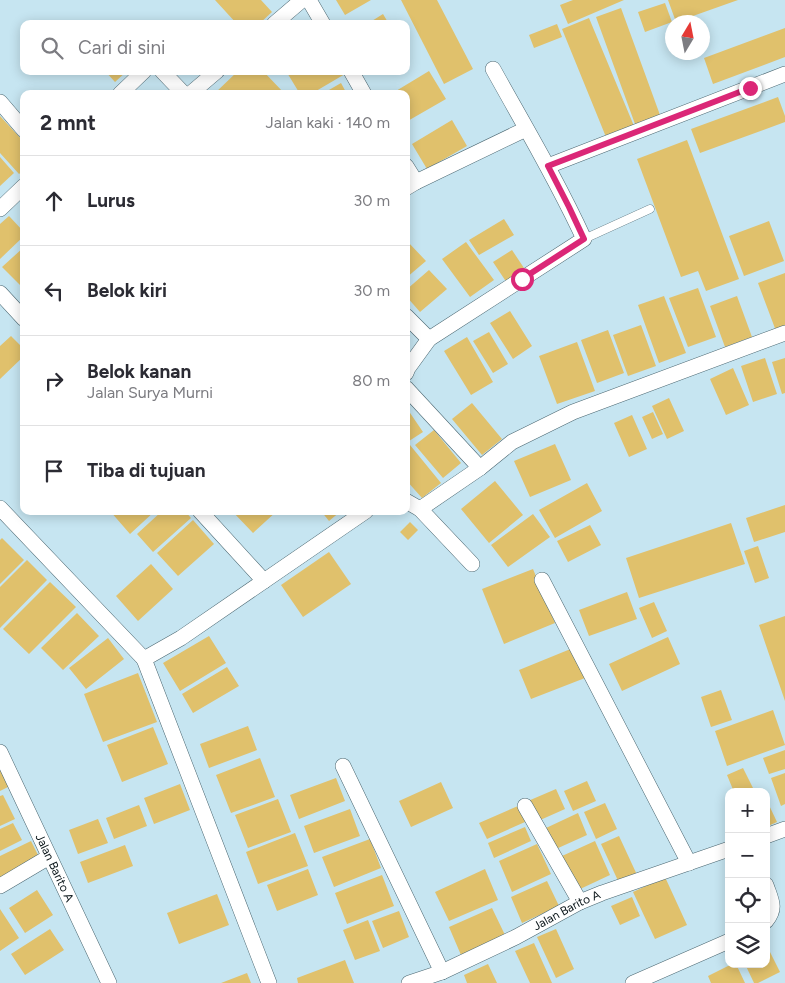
<!DOCTYPE html>
<html lang="id">
<head>
<meta charset="utf-8">
<style>
  body { margin:0; font-family:Figtree,sans-serif; background:#f2f2f3; color:#2b2b33 }
  .controls { position:absolute; right:15px; bottom:15px; display:grid; overflow:hidden; border-radius:10px; box-shadow:0 2px 12px #0003 }
  .controls button { width:45px; height:45px; display:grid; place-items:center; padding:0; border:0; border-bottom:1px solid #e1e1e2; background:#fff; color:#2b2b33; font:25px sans-serif }
  .compass { position:absolute; left:665px; top:15px; width:45px; height:45px; border-radius:50%; background:#fff; box-shadow:0 2px 12px #0003; rotate:10deg }
  .stop { position:absolute; width:15px; height:15px; margin:-11px; border:4px solid #db2777; border-radius:50%; background:#fff }
  .stop.end { background:#db2777; border-color:#fff; box-shadow:0 1px 5px #0008 }
  .list { margin:0; padding:0; list-style:none }
  h2 { display:flex; justify-content:space-between; align-items:center; height:65px; margin:0; padding:0 20px; font-size:21px }
  h2 small { font-size:16px; font-weight:400; color:#7c7c81 }
  .list li { display:grid; grid-template-columns:32px 1fr auto; gap:15px; align-items:center; box-sizing:border-box; height:90px; padding:0 20px; border-top:1px solid #e1e1e2 }
  .list b { display:block; font-size:19px; white-space:nowrap }
  .list p { margin:0; font-size:16px; white-space:nowrap; color:#7c7c81 }
  .list em { font-size:16px; font-style:normal; color:#7c7c81 }
  .icon { flex:none; width:28px; height:28px; fill:none; stroke:currentColor; stroke-width:2; stroke-linecap:round; stroke-linejoin:round }
  .map { position:relative; flex:none; width:785px; height:983px; overflow:hidden }
  .search { position:absolute; background:#fff; box-shadow:0 2px 12px #0003; left:20px; top:20px; width:390px; height:55px; display:flex; align-items:center; gap:12px; box-sizing:border-box; padding:0 18px; border-radius:10px; color:#7c7c81; font-size:19px }
  .panel { position:absolute; background:#fff; box-shadow:0 2px 12px #0003; left:20px; top:90px; width:390px; height:425px; border-radius:10px }
  .map>svg:first-child { display:block }
  .building { fill:#e0c16c }
  .lines { fill:none; stroke-linecap:round; stroke-linejoin:round }
  .service-casing { stroke:#4b6771; stroke-width:9 }
  .minor-casing { stroke:#4b6771; stroke-width:16 }
  .service { stroke:#fff; stroke-width:8 }
  .minor { stroke:#fff; stroke-width:15 }
  .route { stroke:#db2777; stroke-width:6 }
  .labels { text-anchor:middle; stroke-width:4.5; stroke-linejoin:round; paint-order:stroke }
  .street-label { font-size:12px; fill:#091418; stroke:#c6e5f1 }
</style>
</head>
<body>
<div class="map">
<svg width="785" height="983" viewBox="0 0 785 983">
  <rect width="100%" height="100%" fill="#c6e5f1"/>
  <path class="building" d="M215,0h46l11,12 -13,12h-22z
    M336,0h35l-26,15z
    M401,0h36l36,69 -29,15z
    M573,0h51l-56,24 -8,-19z
    M668,0h70l-62,22z
    M665,3l7,19 -27,10 -7,-20z
    M621,8l39,107 -25,9 -39,-107z
    M383,14l6,10h-22z
    M589,18l45,108 -28,11 -44,-108z
    M557,24l5,13 -28,11 -5,-13z
    M785,28v29l-72,27 -9,-26z
    M105,71h22l-12,11z
    M238,71h25l22,23h-71z
    M286,71h57l2,3 -34,20h-11z
    M429,71l17,28 -40,23v-28h-15z
    M341,83l6,11h-25z
    M778,97l7,19v6l-85,31 -9,-24z
    M0,116l24,26v28l-5,4 -19,-21z
    M452,120l15,26 -40,23 -15,-25z
    M687,140l52,139 -33,12 -8,-20 -17,6 -44,-118z
    M0,157l14,16 -14,13z
    M9,216l15,16v4l-24,23v-35z
    M504,219l10,16 -35,20 -10,-15z
    M769,221l15,40 -40,15 -15,-40z
    M408,242l18,19 -20,17v-34z
    M466,242l28,38 -24,17 -28,-38z
    M24,247v39l-2,1 -20,-20z
    M512,250l14,21 -19,12 -14,-21z
    M429,270l18,19 -27,23 -14,-16v-6z
    M785,273v54l-9,4 -18,-48z
    M698,288l18,49 -28,10 -19,-49z
    M664,296l22,57 -27,10 -21,-58z
    M737,296l15,41 -27,10 -15,-41z
    M510,311l22,35 -19,13 -23,-36z
    M641,325l15,41 -28,10 -15,-41z
    M608,330l16,43 -27,10 -16,-43z
    M489,332l19,32 -15,9 -20,-32z
    M11,336l13,13v7l-24,23v-33z
    M467,337l26,45 -22,13 -27,-44z
    M577,342l18,49 -38,13 -18,-48z
    M765,358l12,36 -24,8 -12,-36z
    M785,358v35l-3,1 -10,-32z
    M733,368l16,37 -23,10 -16,-36z
    M669,398l15,33 -17,8 -15,-33z
    M472,403l30,36 -20,16 -30,-36z
    M406,407l17,25 -17,11z
    M653,412l10,22 -11,5 -10,-22z
    M632,415l15,34 -18,8 -15,-34z
    M434,430l27,33 -18,15 -28,-33z
    M555,444l16,36 -41,17 -16,-36z
    M410,445l31,38 -19,15 -16,-18v-32z
    M495,481l28,34 -34,28 -28,-34z
    M587,483l15,28 -47,27 -16,-28z
    M785,505v27l-31,10 -8,-24z
    M110,511h45l-25,23z
    M162,511h23l6,7 -38,34 -16,-18z
    M232,511h45l-24,22z
    M321,511h20l-12,10z
    M533,514l17,23 -42,30 -17,-22z
    M193,520l21,24 -36,32 -21,-23z
    M410,522l8,8 -10,10 -8,-8z
    M731,523l14,41 -106,34 -13,-40z
    M590,525l11,20 -33,17 -11,-21z
    M2,538l22,22 -24,24v-44z
    M758,546l11,32 -14,5 -11,-32z
    M329,552l22,32 -48,33 -22,-32z
    M27,560l20,20 -47,48v-41z
    M151,564l22,25 -35,32 -22,-25z
    M533,569l22,54 -51,21 -22,-55z
    M50,582l26,25 -47,47 -26,-25z
    M627,592l10,27 -48,17 -10,-26z
    M654,602l13,29 -15,7 -13,-30z
    M77,613l22,23 -36,34 -22,-22z
    M785,616v85l-26,-76z
    M209,636l17,27 -46,28 -17,-28z
    M668,637l12,27 -58,27 -13,-27z
    M108,638l16,21 -38,30 -17,-21z
    M573,648l12,30 -54,21 -12,-29z
    M227,667l12,19 -46,27 -11,-19z
    M138,673l19,49 -54,20 -19,-48z
    M721,690l11,30 -21,7 -10,-30z
    M773,710l12,35 -58,21 -12,-35z
    M248,726l9,24 -48,18 -9,-24z
    M153,727l15,37 -46,18 -15,-37z
    M785,750v19l-16,5 -6,-16z
    M260,758l15,39 -44,16 -15,-38z
    M0,767l10,19 -10,5z
    M743,768l12,24h-21l-7,-17z
    M785,773v31l-4,2 -10,-28z
    M336,778l9,23 -46,18 -9,-24z
    M587,781l9,20 -23,10 -9,-20z
    M441,782l12,26 -42,19 -12,-26z
    M180,784l10,26 -36,14 -10,-26z
    M556,789l9,20 -27,12 -10,-20z
    M3,795l12,24 -15,7v-30z
    M278,799l13,33 -43,16 -13,-33z
    M605,803l12,26 -21,10 -12,-27z
    M768,803l9,19 -11,5v-23z
    M139,805l8,21 -33,13 -8,-21z
    M518,806l7,16 -38,17 -8,-16z
    M350,809l10,27 -46,17 -10,-27z
    M578,813l9,22 -31,14 -10,-21z
    M98,819l10,24 -30,11 -9,-24z
    M13,823l9,17 -22,11v-22z
    M525,827l6,14 -37,17 -6,-15z
    M295,833l13,33 -50,18 -12,-32z
    M619,836l19,41 -18,8 -19,-41z
    M370,839l11,29 -47,19 -12,-30z
    M31,841l9,18 -40,20v-23z
    M595,841l15,34 -32,15 -16,-34z
    M537,844l14,30 -39,18 -13,-31z
    M125,845l8,21 -45,17 -8,-21z
    M308,869l10,26 -41,16 -10,-26z
    M485,869l13,31 -49,21 -14,-29z
    M382,875l12,31 -47,18 -12,-31z
    M665,877l22,48 -32,14 -22,-47z
    M547,881l12,25 -37,17 -11,-26z
    M37,890l16,25 -28,18 -16,-25z
    M217,894l12,31 -50,19 -12,-31z
    M632,897l8,19 -20,9 -9,-19z
    M492,908l13,27 -44,20 -12,-28z
    M0,909l19,29 -19,13z
    M399,911l10,26 -26,11 -11,-27z
    M368,920l12,31 -25,9 -12,-30z
    M50,929l14,21 -39,25 -14,-21z
    M556,929l18,40 -18,9 -19,-41z
    M534,943l18,40h-22l-15,-32z
    M766,948h2l12,24 -22,11h-4l-9,-19h21z
    M345,960l9,23h-56l-1,-5z
    M488,964l9,19h-30l-3,-8z
    M732,964h4l9,19h-34l-3,-7z
    M247,973l4,10h-30z"/>
  <g class="lines">
    <defs>
      <path id="service" d="M584,239l66,-30"/>
      <g id="minor">
        <path d="M309,0l14,24"/>
        <path d="M274,24l28,-24"/>
        <path d="M162,71l22,23"/>
        <path d="M351,71l13,23"/>
        <path d="M120,94l24,-23"/>
        <path d="M190,94l27,-23"/>
        <path d="M0,102l24,28"/>
        <path d="M406,166l10,16"/>
        <path d="M548,166l237,-92"/>
        <path d="M406,188l10,-6 110,-53"/>
        <path d="M0,209l24,-23"/>
        <path d="M0,293l24,26"/>
        <path d="M406,316l23,23 155,-100c-27,-59 -60,-114 -91,-170"/>
        <path d="M406,373l2,-5 21,-29"/>
        <path d="M406,388l74,80"/>
        <path d="M406,501l14,8 60,-41 32,-26 61,-30 212,-79"/>
        <path d="M0,508l144,151"/>
        <path d="M420,509l52,55"/>
        <path d="M200,511l64,70"/>
        <path d="M542,580l147,283"/>
        <path id="s1" d="M0,752l109,231"/>
        <path d="M343,766l99,206"/>
        <path d="M525,806l55,96"/>
        <path d="M766,836l19,-7"/>
        <path d="M766,885c5,15 11,23 0,36"/>
        <path d="M0,886l49,-29"/>
        <path d="M269,983l-125,-324 37,-21 185,-127"/>
        <path id="s2" d="M409,983l33,-11 74,-35 64,-35 22,-9 127,-44"/>
        <path d="M633,983l96,-42"/>
      </g>
    </defs>
    <use href="#service" class="service-casing"/>
    <use href="#minor" class="minor-casing"/>
    <use href="#service" class="service"/>
    <use href="#minor" class="minor"/>
  </g>
  <g class="lines">
    <path class="route" d="M522,279l62,-40 -15,-32 -21,-41 202,-78"/>
  </g>
  <g class="labels">
    <g class="street-label">
      <text dy="4" stroke="none"><textPath href="#s1" startOffset="128">Jalan Barito A</textPath></text>
      <text dy="4" stroke="none"><textPath href="#s2" startOffset="174">Jalan Barito A</textPath></text>
    </g>
  </g>
</svg>
<div class="controls">
<button>+</button>
<button>−</button>
<button><svg class="icon" aria-label="locate" viewBox="0 0 24 24"><circle cx="12" cy="12" r="6"/><path d="M12 2v4M12 18v4M2 12h4M18 12h4"/></svg></button>
<button><svg class="icon" aria-label="layers" viewBox="0 0 24 24"><path d="M12 4l9 5-9 5-9-5zM3 14l9 5 9-5"/></svg></button>
</div>
<svg class="compass" viewBox="-18 -18 36 36"><path d="M0-13l5 13h-10z" fill="#e53935"/><path d="M0 13l5-13h-10z" fill="#7c7c81"/></svg>
<div class="stop" style="left:522px;top:279px"></div>
<div class="stop end" style="left:750px;top:88px"></div>
<div class="search"><svg class="icon" aria-label="search" viewBox="0 0 24 24"><circle cx="10" cy="10" r="6"/><path d="M15 15l6 6"/></svg>Cari di sini</div>
<section class="panel">
<h2>2 mnt<small>Jalan kaki · 140 m</small></h2>
<ul class="list">
<li><svg class="icon" aria-label="ahead" viewBox="0 0 24 24"><path d="M12 20V5M6 11l6-6 6 6"/></svg><div><b>Lurus</b></div><em>30 m</em></li>
<li><svg class="icon" aria-label="left" viewBox="0 0 24 24"><path d="M17 20v-9H6M10 6l-5 5 5 5"/></svg><div><b>Belok kiri</b></div><em>30 m</em></li>
<li><svg class="icon" aria-label="right" viewBox="0 0 24 24"><path d="M7 20v-9h11M14 6l5 5-5 5"/></svg><div><b>Belok kanan</b><p>Jalan Surya Murni</p></div><em>80 m</em></li>
<li><svg class="icon" aria-label="arrive" viewBox="0 0 24 24"><path d="M6 21V4h12l-3 4 3 4H6"/></svg><div><b>Tiba di tujuan</b></div></li>
</ul>
</section>
</div>
</body>
</html>
